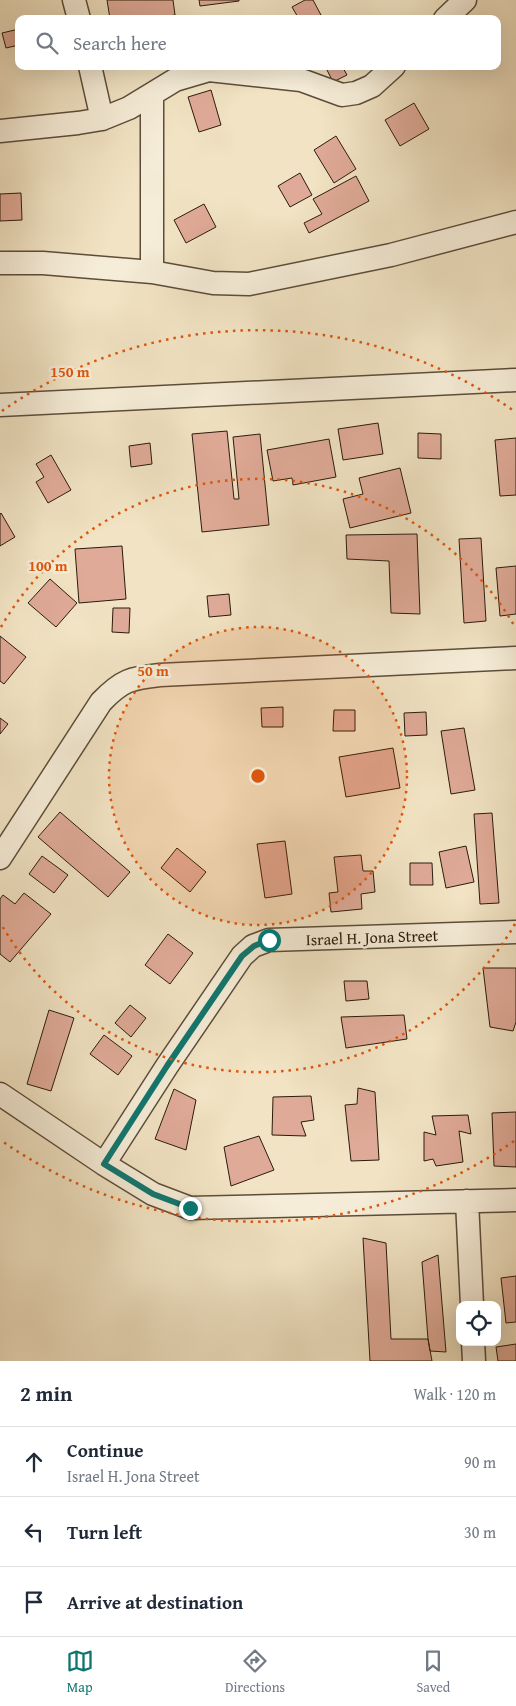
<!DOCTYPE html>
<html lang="en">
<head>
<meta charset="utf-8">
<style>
  body { margin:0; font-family:"Gentium Book Plus",serif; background:#f2f2f3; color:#1f2937 }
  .controls { position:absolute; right:15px; bottom:15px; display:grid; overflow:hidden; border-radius:10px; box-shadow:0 5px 20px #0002 }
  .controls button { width:45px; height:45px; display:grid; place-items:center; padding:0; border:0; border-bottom:1px solid #e0e1e3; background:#fff; color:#1f2937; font:25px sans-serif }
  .stop { position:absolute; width:15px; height:15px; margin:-11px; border:4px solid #0f766e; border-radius:50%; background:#fff }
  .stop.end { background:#0f766e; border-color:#fff; box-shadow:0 1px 5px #0008 }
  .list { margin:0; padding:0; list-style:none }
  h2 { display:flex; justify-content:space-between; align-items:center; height:65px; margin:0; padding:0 20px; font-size:21px }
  h2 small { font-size:16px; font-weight:400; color:#747a83 }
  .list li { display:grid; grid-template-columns:32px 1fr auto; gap:15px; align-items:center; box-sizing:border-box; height:70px; padding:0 20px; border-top:1px solid #e0e1e3 }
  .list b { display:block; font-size:19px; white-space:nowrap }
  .list p { margin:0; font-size:16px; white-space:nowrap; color:#747a83 }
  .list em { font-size:16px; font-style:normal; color:#747a83 }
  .icon { flex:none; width:28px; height:28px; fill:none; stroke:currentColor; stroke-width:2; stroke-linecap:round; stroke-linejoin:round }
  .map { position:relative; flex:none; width:516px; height:1361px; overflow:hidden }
  .search { position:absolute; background:#fff; box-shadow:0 5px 20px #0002; left:15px; right:15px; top:15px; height:55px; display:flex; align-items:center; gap:12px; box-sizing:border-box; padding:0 18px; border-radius:10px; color:#747a83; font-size:19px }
  .sheet { height:275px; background:#fff }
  nav { display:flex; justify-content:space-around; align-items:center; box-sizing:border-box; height:70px; border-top:1px solid #e0e1e3; background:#fff; font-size:14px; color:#747a83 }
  nav a { display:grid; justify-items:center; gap:2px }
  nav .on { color:#0f766e }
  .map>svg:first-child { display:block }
  .building { fill:#dfaa97; stroke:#2b1b0d }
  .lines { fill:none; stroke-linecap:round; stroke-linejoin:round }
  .minor-casing { stroke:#5c4d3a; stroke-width:25 }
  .minor { stroke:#f6edd8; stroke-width:22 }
  .route { stroke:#0f766e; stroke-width:6 }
  .ring { fill:none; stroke:#df560c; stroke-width:2.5; stroke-dasharray:2.5 5 }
  .labels { text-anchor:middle; stroke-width:5; stroke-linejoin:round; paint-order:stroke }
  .street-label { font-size:16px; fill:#2b1b0d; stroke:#f6edd8 }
  .centre { fill:#df560c; stroke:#f6edd8; stroke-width:2.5 }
  .ring-label { font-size:15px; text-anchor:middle; font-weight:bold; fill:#df560c; stroke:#f6edd8; stroke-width:5; stroke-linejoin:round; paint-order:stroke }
</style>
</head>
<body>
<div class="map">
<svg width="516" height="1361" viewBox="0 0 516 1361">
  <rect width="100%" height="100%" fill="#f1e3c3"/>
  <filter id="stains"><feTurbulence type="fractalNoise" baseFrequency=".004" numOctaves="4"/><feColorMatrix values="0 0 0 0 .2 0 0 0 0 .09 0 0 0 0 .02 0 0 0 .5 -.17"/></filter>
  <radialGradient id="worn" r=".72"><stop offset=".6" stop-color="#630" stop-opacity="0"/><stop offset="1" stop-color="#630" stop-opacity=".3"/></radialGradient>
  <path class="building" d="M107,0h66l2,15 -27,4h-38z
    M199,0h40v1l-39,5z
    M305,0h8l8,15 -6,4h-16l-7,-12z
    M19,29v16l-13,3 -4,-15z
    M325,66h17l5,9 -14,7z
    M211,90l10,35 -22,7 -11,-35z
    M414,103l15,26 -29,17 -15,-26z
    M336,136l20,33 -22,14 -20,-33z
    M300,173l12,22 -22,12 -12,-21z
    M356,176l13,25 -60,32 -5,-10 18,-9 -9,-15z
    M21,193l1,27 -22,1v-27z
    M204,204l12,23 -30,16 -12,-23z
    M378,423l5,31 -40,6 -5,-31z
    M227,431l7,68h5l-6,-62 27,-3 9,91 -67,7 -10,-98z
    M418,433l23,1v25l-23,-1z
    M516,438v57l-16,1 -5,-56z
    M329,439l7,38 -43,8 -1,-7 -19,3 -6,-31z
    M150,443l2,21 -21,3 -2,-21z
    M51,455l20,35 -23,13 -12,-21 8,-5 -8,-13z
    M400,468l11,45 -61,15 -7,-29 20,-5 -4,-16z
    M1,513l14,24 -15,9v-32z
    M417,534l3,80 -29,-1 -2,-52 -42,-2 -1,-24z
    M481,538l5,83 -22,2 -5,-84z
    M122,546l4,53 -47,4 -4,-54z
    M516,566v48l-16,2 -4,-48z
    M50,579l27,24 -21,24 -28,-24z
    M229,594l2,21 -22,2 -2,-21z
    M113,608h17l-1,25 -17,-1z
    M0,636l26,21 -22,27 -4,-3z
    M283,707v20h-21l-1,-19z
    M334,710h21v21h-22z
    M426,712l1,23 -22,1 -1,-23z
    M0,718l8,6 -8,10z
    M464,728l11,62 -24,4 -10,-63z
    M393,748l7,40 -54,9 -7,-40z
    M60,812l70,60 -22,25 -70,-60z
    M492,813l7,90 -19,1 -6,-90z
    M285,841l7,53 -27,4 -8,-54z
    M466,846l8,36 -28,6 -7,-36z
    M177,848l29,24 -16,20 -29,-24z
    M361,855l2,16h10l2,21 -14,2 1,15 -31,3 -2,-19 9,-1 -4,-35z
    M42,856l26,19 -14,18 -25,-19z
    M410,863h22l1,22h-23z
    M24,893l27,21 -41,48 -10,-8v-55l3,-4 12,9z
    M168,934l25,19 -23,31 -25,-19z
    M483,968h33v54l-3,9 -23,-4z
    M344,981h23l2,18 -23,2z
    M130,1005l16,13 -15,19 -16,-14z
    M49,1010l25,8 -23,73 -24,-7z
    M404,1015l3,24 -61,9 -5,-31z
    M104,1035l28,21 -14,19 -28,-21z
    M358,1088l17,4 4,68 -28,1 -6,-56 12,-1z
    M174,1089l22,11 -10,50 -31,-11z
    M311,1096l3,24 -13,2 5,14 -34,-1 1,-38z
    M516,1112v55l-22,-1 -2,-53z
    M468,1115l3,19 -12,-3 4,31 -27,4 -3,-7 -9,2v-29l12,3 -4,-19z
    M259,1136l15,34 -43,16 -7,-39z
    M363,1238l23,5 5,96h37l4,22h-62z
    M438,1255l8,97 -16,-1 -2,-12 -6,-77z
    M516,1276v46l-10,1 -5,-45z
    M516,1344v17h-18l-2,-14z"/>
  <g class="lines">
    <defs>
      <path id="minor" d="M74,0l5,19
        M445,19l20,-19
        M90,66l12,53
        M152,94v178
        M0,131l78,-8 24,-4 27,-11 46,-28 34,-10 92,10 41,15 14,-2 16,-7 22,-20
        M0,263h43l109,9 61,11 36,1 142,-29 125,-33
        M0,405l516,-25
        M0,858l101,-156c21,-22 30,-24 59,-27l356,-17
        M0,1094l104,70 49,30 37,14 326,-8
        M104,1164l63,-98 75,-110 11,-10 16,-6 247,-8
        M467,1201l5,104
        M473,1342l1,19"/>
    </defs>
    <use href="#minor" class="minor-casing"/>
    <use href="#minor" class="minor"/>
  </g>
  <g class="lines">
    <path class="route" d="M190,1208l-37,-14 -49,-30 63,-98 75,-110 12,-10 15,-6"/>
  </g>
  <circle cx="258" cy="776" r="149" fill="#df560c" fill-opacity=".12"/>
  <g class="ring">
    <circle cx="258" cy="776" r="149"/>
    <path d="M515 924A297 297 0 0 1 1 924M1 627A297 297 0 0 1 515 627"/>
    <path d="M514 1141A446 446 0 0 1 2 1141M2 411A446 446 0 0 1 514 411"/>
  </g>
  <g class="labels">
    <g class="street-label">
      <text transform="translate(372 937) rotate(-2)" y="6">Israel H. Jona Street</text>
    </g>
  </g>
  <circle cx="258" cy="776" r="8" class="centre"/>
  <g class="ring-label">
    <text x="70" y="377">150 m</text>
    <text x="48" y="571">100 m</text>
    <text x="153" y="676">50 m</text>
  </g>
  <rect width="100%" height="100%" filter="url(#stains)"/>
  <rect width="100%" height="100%" fill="url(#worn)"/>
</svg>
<div class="controls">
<button><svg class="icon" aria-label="locate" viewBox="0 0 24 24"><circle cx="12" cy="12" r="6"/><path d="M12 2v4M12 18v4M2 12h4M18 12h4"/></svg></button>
</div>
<div class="stop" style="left:269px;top:940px"></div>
<div class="stop end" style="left:190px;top:1208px"></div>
<div class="search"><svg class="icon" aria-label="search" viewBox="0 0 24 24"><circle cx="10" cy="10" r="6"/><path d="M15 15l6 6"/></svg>Search here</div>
</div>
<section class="sheet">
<h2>2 min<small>Walk · 120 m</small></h2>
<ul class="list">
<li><svg class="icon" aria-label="ahead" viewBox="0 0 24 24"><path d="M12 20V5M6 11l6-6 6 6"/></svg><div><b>Continue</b><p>Israel H. Jona Street</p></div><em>90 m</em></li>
<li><svg class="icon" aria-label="left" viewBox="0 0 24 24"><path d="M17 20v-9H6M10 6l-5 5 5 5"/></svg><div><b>Turn left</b></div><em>30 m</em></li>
<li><svg class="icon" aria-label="arrive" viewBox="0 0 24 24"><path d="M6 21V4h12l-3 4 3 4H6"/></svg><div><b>Arrive at destination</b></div></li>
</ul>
</section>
<nav>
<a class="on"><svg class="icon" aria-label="map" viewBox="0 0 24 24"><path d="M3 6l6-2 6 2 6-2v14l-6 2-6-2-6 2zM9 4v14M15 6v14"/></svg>Map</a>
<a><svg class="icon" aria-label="directions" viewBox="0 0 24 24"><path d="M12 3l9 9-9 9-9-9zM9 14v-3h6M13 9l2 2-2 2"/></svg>Directions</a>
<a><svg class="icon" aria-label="saved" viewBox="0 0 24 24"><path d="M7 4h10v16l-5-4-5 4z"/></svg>Saved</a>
</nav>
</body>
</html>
